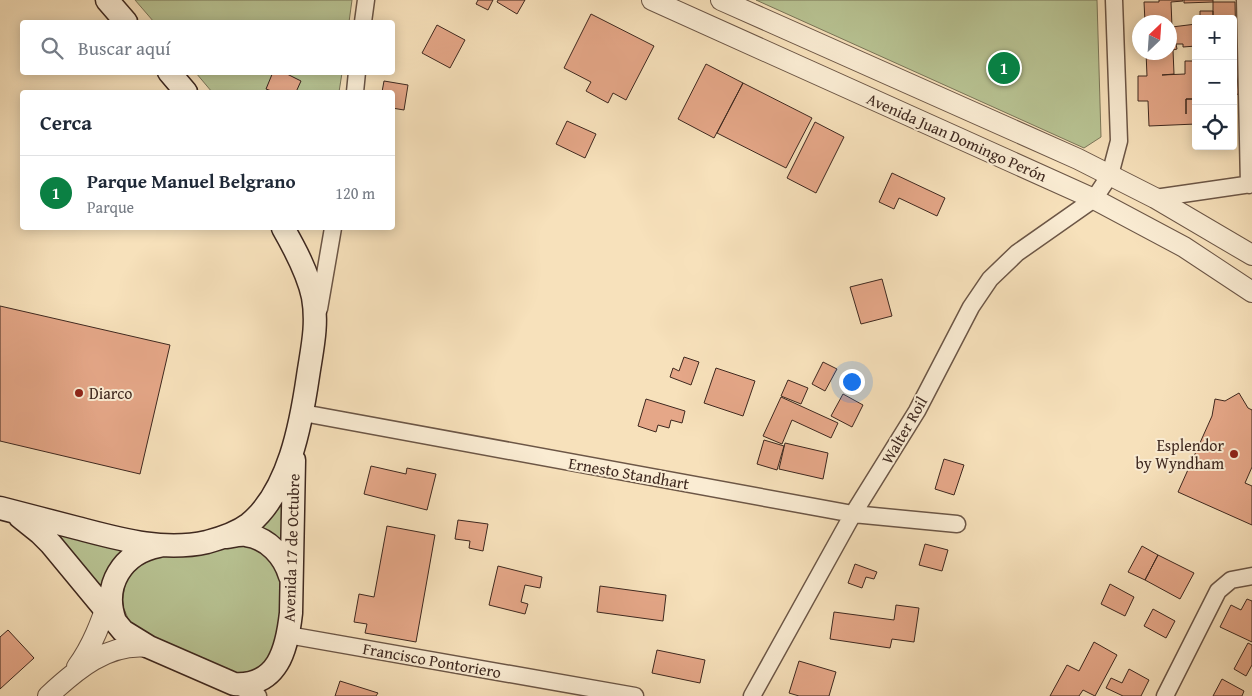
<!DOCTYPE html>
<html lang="es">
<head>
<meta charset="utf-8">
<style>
  body { margin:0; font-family:"Gentium Book Plus",serif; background:#f6f6f7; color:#1f2937 }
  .controls { position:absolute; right:15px; top:15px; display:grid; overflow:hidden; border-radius:5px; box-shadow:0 2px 12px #0003 }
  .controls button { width:45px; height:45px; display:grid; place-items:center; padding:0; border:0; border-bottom:1px solid #e0e1e3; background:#fff; color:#1f2937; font:25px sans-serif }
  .compass { position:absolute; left:1132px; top:15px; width:45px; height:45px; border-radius:50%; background:#fff; box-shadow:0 2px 12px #0003; rotate:25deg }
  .you { position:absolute; left:851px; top:381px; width:18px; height:18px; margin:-12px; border:4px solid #fff; border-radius:50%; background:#1a73e8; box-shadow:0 0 0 8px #1a73e833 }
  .badge { display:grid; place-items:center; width:32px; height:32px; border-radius:50%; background:#0b8043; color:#fff; font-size:16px; font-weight:700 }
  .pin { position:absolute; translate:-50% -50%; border:2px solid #fff; box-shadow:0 1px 5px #0006 }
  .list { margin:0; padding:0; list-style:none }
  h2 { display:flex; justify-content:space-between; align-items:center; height:65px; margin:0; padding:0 20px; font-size:21px }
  h2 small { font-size:16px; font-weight:400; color:#747a83 }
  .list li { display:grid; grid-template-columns:32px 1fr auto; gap:15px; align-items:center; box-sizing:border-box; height:75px; padding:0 20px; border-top:1px solid #e0e1e3 }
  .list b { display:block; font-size:19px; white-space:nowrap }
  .list p { margin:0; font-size:16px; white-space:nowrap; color:#747a83 }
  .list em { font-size:16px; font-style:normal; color:#747a83 }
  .icon { flex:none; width:28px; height:28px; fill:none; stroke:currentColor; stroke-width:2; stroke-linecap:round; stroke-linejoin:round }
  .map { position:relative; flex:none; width:1252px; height:696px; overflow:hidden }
  .search { position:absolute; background:#fff; box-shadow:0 2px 12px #0003; left:20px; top:20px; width:375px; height:55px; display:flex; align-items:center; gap:12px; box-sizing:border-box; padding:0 18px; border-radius:5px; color:#747a83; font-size:19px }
  .panel { position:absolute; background:#fff; box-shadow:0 2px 12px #0003; left:20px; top:90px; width:375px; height:140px; border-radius:5px }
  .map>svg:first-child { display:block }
  .green { fill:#b8c393; stroke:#7b7659 }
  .building { fill:#e5a788; stroke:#3e281f }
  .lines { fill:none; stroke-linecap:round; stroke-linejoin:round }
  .minor-casing { stroke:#6c5646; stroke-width:19 }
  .tertiary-casing { stroke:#6c5646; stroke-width:22 }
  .secondary-casing { stroke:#3e281f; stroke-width:25 }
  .minor { stroke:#faecd3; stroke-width:16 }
  .tertiary { stroke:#faecd3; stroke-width:20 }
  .secondary { stroke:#faecd3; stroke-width:22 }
  .poi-dot { fill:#8f2418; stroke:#faecd3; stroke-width:2 }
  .labels { text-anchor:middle; stroke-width:4; stroke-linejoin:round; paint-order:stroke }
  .street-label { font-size:16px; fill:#3e281f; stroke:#faecd3 }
  .poi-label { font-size:16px; fill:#3e281f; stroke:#faecd3; text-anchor:start }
</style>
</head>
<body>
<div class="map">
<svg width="1252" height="696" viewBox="0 0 1252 696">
  <rect width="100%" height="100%" fill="#f7e1bb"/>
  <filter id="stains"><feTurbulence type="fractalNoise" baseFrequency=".004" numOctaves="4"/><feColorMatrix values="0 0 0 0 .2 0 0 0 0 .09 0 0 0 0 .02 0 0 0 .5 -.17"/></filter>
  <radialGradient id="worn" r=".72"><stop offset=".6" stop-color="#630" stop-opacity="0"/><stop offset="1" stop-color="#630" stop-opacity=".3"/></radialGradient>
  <path class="green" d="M135,0h217l-3,22h-195z
    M756,0h341l4,137 -17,11z
    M196,73h146l-3,19h-127z
    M282,497l3,47 -28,-19z
    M49,528l77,21 -25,39z
    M233,544h12l24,12 11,21 2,13 -2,45 -15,28 -13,8 -19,3 -93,-43 -11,-10 -7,-17 3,-20 10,-17 23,-13z"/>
  <path class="building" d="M478,0h15l-5,10 -12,-6z
    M498,0h27l-8,14 -20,-12z
    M1159,0h24v1l-12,1 1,25 24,-3v22l-13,1v-3h-7l1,5 -4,1 1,24 -12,1 23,-1v-13h11v38h-10v15v-15h10v25l-47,2 -1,-25h-10v-25h9l-1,-24h24v-30h-25l-1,-20h15z
    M1184,0h29v2l-29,1z
    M1213,2h22l1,48h-2l5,44 -6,1v-76h-20z
    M1200,11h13v8h-13z
    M591,14l63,32 -28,54 -13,-7 -5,10 -22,-12 5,-9 -27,-14z
    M437,25l28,15 -15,28 -28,-15z
    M706,64l37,19 -29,55 -36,-19z
    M273,72h10l18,9 -5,11h-22l-8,-3z
    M384,81l24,4 -4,25 -12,-2v-16h-10z
    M743,83l69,35 -26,50 -69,-35z
    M567,121l29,13 -11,24 -29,-14z
    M815,122l29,15 -28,56 -29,-15z
    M892,173l53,25 -8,18 -38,-18 -5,11 -15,-7z
    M882,279l10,37 -31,8 -11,-37z
    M0,306l170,39 -30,129 -140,-33z
    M684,357l15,5 -8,23 -21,-8 3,-9 6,3z
    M823,362l14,7 -12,22 -13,-7z
    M716,368l39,13 -12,35 -39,-13z
    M788,380l20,8 -7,16 -20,-8z
    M1239,393l9,15 4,2v57l-7,16 7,3v39l-74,-33 34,-76 3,-17 10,2z
    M843,394l20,11 -11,22 -21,-11z
    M781,397l57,26 -7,15 -39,-18 -10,24 -19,-8z
    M646,399l39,12 -3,12 -11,-3 -2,8 -11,-3 -2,7 -18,-6z
    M764,440l20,6 -7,24 -20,-6z
    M785,443l43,10 -5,26 -44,-10z
    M944,459l20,6 -10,30 -19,-6z
    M371,466l35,8 1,-6 29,6 -9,36 -63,-16z
    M458,520l30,4 -5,27 -14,-3 1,-7 -15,-2z
    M387,526l48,9 -19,107 -51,-9 2,-9 -13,-2 5,-28 15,3z
    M925,544l23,6 -6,21 -23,-6z
    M1142,546l16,9 -13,25 -17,-8z
    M1158,555l36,18 -14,26 -35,-19z
    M855,564l22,8 -3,7 -8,-2 -4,11 -14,-5z
    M498,566l44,11 -2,11 -15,-3 -4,17 7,2 -3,10 -36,-9z
    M1110,584l24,13 -9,19 -24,-12z
    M600,586l66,9 -3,26 -66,-9z
    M1247,599l5,2v41l-32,-15 11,-22 10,5z
    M896,605l23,3 -5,34 -22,-3 -2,9 -60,-9 4,-27 60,8z
    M1153,609l22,12 -9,17 -22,-12z
    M8,630l26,28 -34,31v-52z
    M1094,642l23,13 -22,41 -12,-6 -4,6h-29l17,-31 12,6z
    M1248,643l4,2v20l-6,11 -12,-7z
    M657,650l48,10 -5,23 -48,-10z
    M799,661l37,11 -7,24h-30l-10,-3z
    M1129,669l20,11 -8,16h-18l-17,-8 5,-10 11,5z
    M1222,679l22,12 -2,5h-29z
    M340,681l38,12 -2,3h-41z"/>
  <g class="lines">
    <defs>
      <path id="minor" d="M1245,0l4,185
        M363,22l3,-22
        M355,92l2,-20
        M1155,198l97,-14
        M319,309l14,-81
        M303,413l550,101 104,10
        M288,635l347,61
        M234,684l24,12
        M752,696l101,-182 64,-103 54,-104 19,-28 27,-26 77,-54 16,-24 9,-34 -5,-141
        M1165,696l53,-105 13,-11 21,-4"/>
      <path id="tertiary" d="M652,0l442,199 90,48 68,45
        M721,0l357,159 77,39 97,57
        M77,667c16,-22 24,-45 33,-71
        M48,696c28,-26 60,-54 101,-49"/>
      <path id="secondary" d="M107,0l19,22
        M169,72l17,20
        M0,508c26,7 51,13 77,20 42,11 86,24 130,14 15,-4 30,-9 42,-18 40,-33 52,-100 59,-148 4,-27 10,-51 5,-79 -5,-24 -18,-48 -30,-69
        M20,517l20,16 11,11 72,87 26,16 85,37c44,3 53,-35 57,-71l3,-153
        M227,537c6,-1 13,-3 19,-2 22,3 38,21 44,41
        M115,621c-13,-35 7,-68 44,-75"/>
    </defs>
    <use href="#minor" class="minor-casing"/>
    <use href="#tertiary" class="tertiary-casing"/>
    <use href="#secondary" class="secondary-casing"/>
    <use href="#minor" class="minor"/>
    <use href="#tertiary" class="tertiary"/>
    <use href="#secondary" class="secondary"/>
  </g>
  <g class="poi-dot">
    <circle cx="79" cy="393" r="5"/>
    <circle cx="1234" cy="454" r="5"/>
  </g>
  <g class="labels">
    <g class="street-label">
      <text transform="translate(957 137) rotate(24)" y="6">Avenida Juan Domingo Perón</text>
      <text transform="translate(904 430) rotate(-60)" y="6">Walter Roil</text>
      <text transform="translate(629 473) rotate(10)" y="6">Ernesto Standhart</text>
      <text transform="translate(291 548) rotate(-88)" y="6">Avenida 17 de Octubre</text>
      <text transform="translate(432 660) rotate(10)" y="6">Francisco Pontoriero</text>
    </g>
    <g class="poi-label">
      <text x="89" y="399">Diarco</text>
      <text x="1224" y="451" text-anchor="end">Esplendor<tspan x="1224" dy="18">by Wyndham</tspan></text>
    </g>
  </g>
  <rect width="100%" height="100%" filter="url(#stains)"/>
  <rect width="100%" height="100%" fill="url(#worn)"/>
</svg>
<div class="controls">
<button>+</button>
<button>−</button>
<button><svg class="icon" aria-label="locate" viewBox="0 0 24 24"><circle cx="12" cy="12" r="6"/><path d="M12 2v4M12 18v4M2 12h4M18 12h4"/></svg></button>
</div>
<svg class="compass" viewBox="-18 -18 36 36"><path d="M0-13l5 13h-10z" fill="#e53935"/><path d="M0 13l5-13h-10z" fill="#747a83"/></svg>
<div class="you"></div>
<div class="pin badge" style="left:1004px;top:68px">1</div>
<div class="search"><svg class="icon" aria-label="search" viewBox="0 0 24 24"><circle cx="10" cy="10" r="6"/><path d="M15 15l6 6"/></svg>Buscar aquí</div>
<section class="panel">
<h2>Cerca<small></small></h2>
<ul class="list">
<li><span class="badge">1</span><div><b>Parque Manuel Belgrano</b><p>Parque</p></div><em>120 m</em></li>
</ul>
</section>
</div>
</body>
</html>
